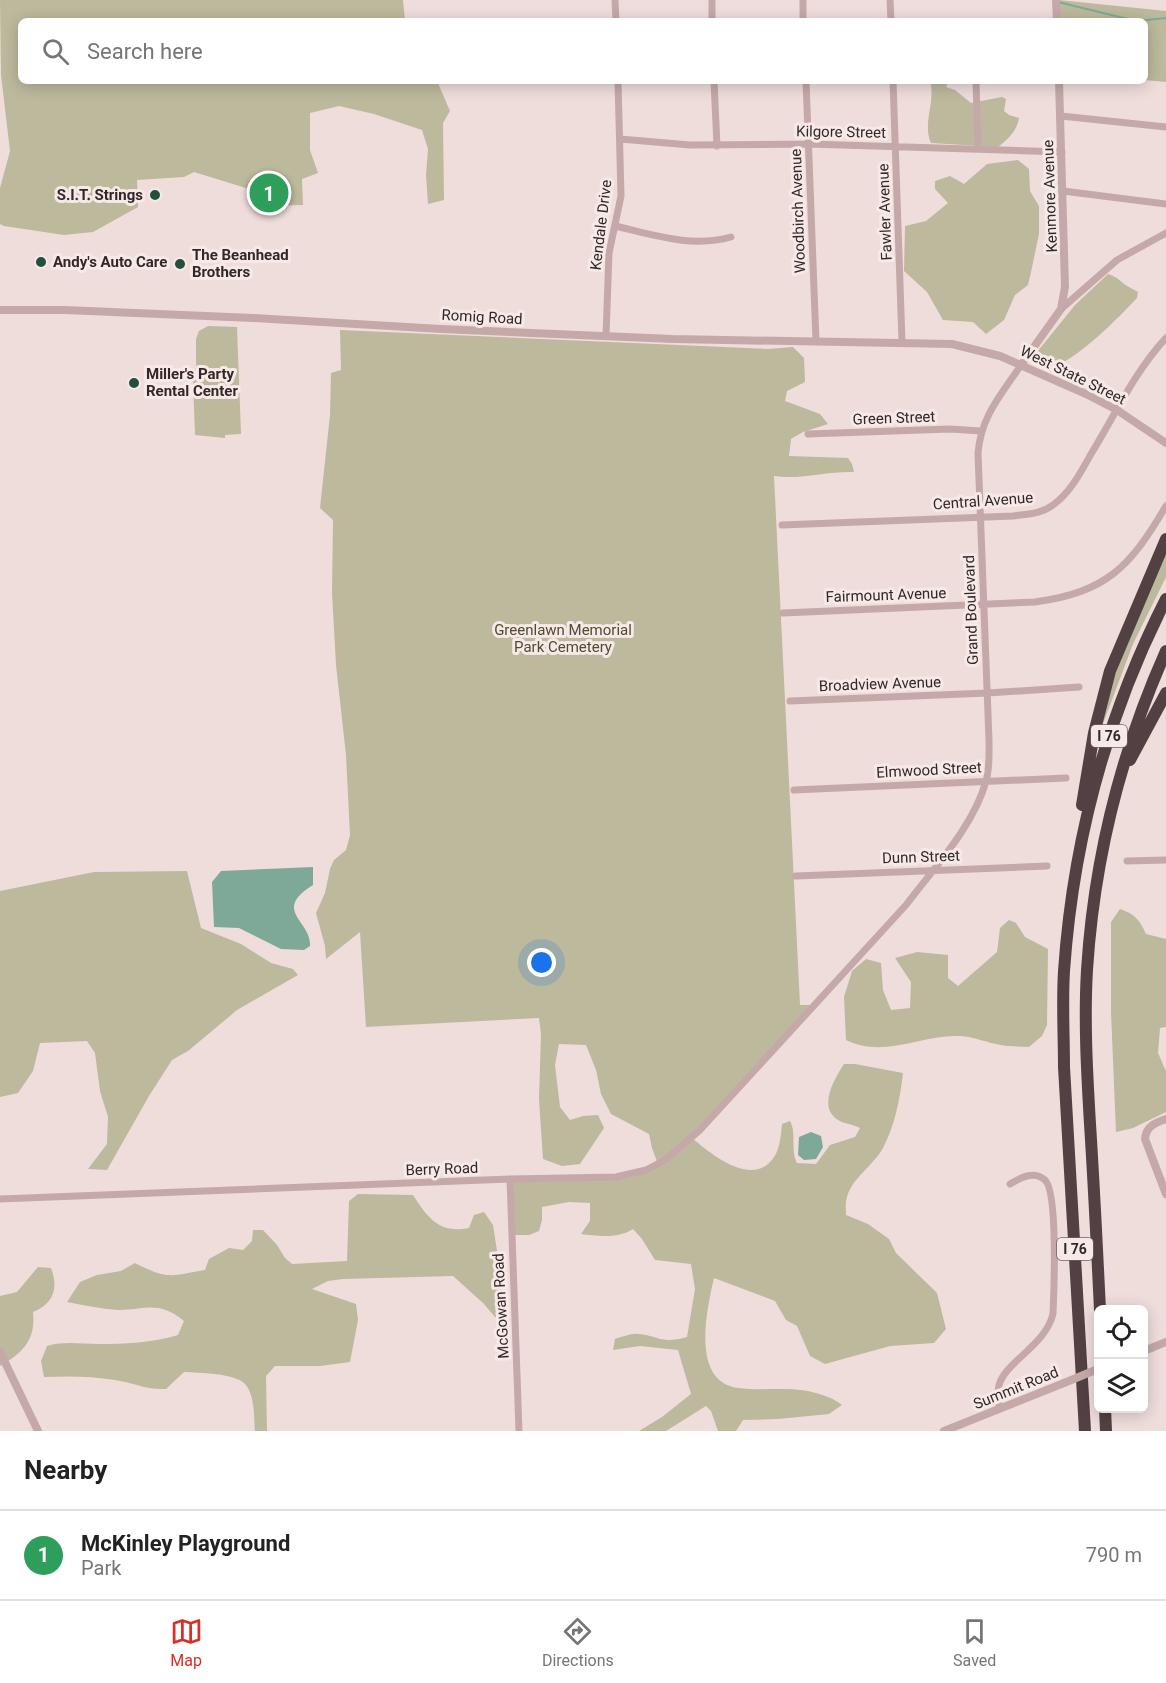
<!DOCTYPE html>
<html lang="en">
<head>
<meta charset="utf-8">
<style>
  body { margin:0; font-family:Roboto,sans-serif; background:#f2f2f2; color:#222 }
  .controls { position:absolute; right:18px; bottom:18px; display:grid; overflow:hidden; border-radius:9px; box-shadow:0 3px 15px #0003 }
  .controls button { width:54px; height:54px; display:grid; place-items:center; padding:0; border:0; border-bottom:2px solid #e0e0e0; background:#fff; color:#222; font:30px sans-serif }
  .you { position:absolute; left:542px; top:963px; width:21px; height:21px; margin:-15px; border:4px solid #fff; border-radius:50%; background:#1a73e8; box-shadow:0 0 0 9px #1a73e833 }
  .badge { display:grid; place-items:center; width:39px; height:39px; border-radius:50%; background:#d93025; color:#fff; font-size:20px; font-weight:700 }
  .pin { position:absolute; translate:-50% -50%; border:3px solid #fff; box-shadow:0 2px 6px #0006 }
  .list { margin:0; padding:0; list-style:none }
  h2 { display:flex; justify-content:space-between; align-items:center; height:78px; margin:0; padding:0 24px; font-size:26px }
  h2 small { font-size:20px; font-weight:400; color:#767676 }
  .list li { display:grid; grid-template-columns:39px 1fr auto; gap:18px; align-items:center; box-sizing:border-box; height:90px; padding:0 24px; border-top:2px solid #e0e0e0 }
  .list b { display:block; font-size:22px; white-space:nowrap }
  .list p { margin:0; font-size:20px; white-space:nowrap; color:#767676 }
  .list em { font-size:20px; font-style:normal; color:#767676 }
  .icon { flex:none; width:33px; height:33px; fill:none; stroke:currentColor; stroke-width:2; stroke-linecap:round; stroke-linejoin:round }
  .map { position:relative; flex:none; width:1166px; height:1431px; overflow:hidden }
  .search { position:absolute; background:#fff; box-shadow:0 3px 15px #0003; left:18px; right:18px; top:18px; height:66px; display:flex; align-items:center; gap:15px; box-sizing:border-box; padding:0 21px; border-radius:9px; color:#767676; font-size:22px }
  .sheet { height:168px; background:#fff }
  nav { display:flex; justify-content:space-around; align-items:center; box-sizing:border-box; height:84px; border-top:2px solid #e0e0e0; background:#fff; font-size:16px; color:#767676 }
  nav a { display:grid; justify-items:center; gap:3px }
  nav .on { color:#d93025 }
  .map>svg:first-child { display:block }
  .green { fill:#bcb99d }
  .water { fill:#7ea998 }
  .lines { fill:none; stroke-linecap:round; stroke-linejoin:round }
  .stream { stroke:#7ea998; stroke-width:2 }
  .minor { stroke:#c5a9a9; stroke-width:7 }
  .tertiary { stroke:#c5a9a9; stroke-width:8 }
  .motorway { stroke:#534043; stroke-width:12 }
  .tertiary-bridge { stroke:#c5a9a9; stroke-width:8 }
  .poi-dot { fill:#22503f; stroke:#f7e9e7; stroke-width:2 }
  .labels { text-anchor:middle; stroke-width:6; stroke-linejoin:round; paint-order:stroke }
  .shield { fill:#f7e9e7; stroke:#6e6262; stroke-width:1.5 }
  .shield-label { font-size:14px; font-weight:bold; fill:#332829 }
  .street-label { font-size:15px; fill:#332829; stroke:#f7e9e7 }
  .poi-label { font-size:15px; font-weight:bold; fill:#332829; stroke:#f7e9e7; text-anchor:start }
  .park-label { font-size:15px; fill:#4f4c2f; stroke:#f7e9e7 }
</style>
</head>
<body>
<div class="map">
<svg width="1166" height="1431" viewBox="0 0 1166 1431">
  <rect width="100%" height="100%" fill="#efdddc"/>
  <path class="green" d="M0,0h403l2,21h-384v60h416l13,30 -7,12 1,77 -16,4 -2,-29 2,-26 -6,-19 -48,-16 -35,-8 -29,7v37l8,23 -16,6 1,26 -46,1v-25l-8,8 -55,-17 -10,5 -47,3 1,27 -45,25 -29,3 -60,-9 -4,-2v-36l10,-37 -9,-76z
    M1059,0l107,11v71l-21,-2v-59h-85z
    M930,81h19l-3,6 9,3 16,13 31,-6 4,2 -2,12 5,4 10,3c-2,13 -11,21 -21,29l-67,-4c-9,-19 5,-42 -1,-62z
    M1018,160l11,9 1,22 9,15v28l-8,38 -3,13 -13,10 -11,25 -18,14 -13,-12 -30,-2 -16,-28 -23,-21 1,-45 21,-5 22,-18 -13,-14v-8l15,-5 14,8 23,-20z
    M1108,274c12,4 12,8 21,13 3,2 6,3 9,5l-1,6c-18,19 -63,66 -88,69l-9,-7 -3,-8 38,-47z
    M208,326l29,1 4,107 -16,1v3l-30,-3 -2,-54 3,-14v-28l3,-8z
    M340,330l428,19 25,-2 11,11 1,24 -18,9 -2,10 35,13 8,10 -25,8 -12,7 -2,17 59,2 4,6 2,8c-27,-1 -54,8 -80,4l26,529h16l-124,133c19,16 61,51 82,19 6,-8 7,-23 8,-33l8,-3c7,13 0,29 7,42l19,1 14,-19 25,-8 5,-9c-7,-4 -16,-4 -22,-8 -21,-13 -3,-42 6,-56h11l48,9c-3,26 -8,52 -20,75 -10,18 -31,30 -36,49 -2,5 -1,13 -1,18l22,9 21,15 7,14 41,40 9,36 -12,14 -44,3 -65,18 -15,-8 -13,-30 -11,-6 -11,-19 -61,-23c-7,31 -24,103 24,110 23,3 45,-1 70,3 12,3 24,6 34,14l-13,9 -51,5 -35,1 -7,11h-18l-7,-20 -5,-5 -40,25h-27l23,-14 29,-23 -13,-44 -38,-4 -27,4 2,-11c7,-2 17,-6 24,-5 23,3 22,10 48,3l8,-48 -4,-25 -36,-4 -13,-21 -9,-10c-15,10 -36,7 -52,5l9,-13v-18l-21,-1 -27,5v13l-3,11 -10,4h-18l-1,-56 106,-2 42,-13 -6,-16 -3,-14 -38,-20 -10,-20 -5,-24 -10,-25 -27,-1 -4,21 5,42 10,13 13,-4 15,-1 6,13 -24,36 -18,2 -19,-7 -4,-60 2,-65 -2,-16 -173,9 -6,-95 -34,27 -1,-13 -9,-33 9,-20 5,-24 4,-9 12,-10 4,-15 -4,-80 -10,-90 -4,-72 1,-73 -13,-12 10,-93 1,-42 10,-3z
    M1166,547v30l-33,67 -41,109c17,-72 45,-138 74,-206z
    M187,871l14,57 40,16 30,19 22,6 5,6 -61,35 -49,41 -16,9 -23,36 -42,74 -19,-1 19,-25 1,-27 -8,-26 -5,-38 -8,-12 -47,2 -7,28 -15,22 -18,4v-206l94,-19z
    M1120,909c15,5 20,11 26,25l20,5v88l-6,1 -2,25 8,18v41l-33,16 -17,4 -5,-120v-90z
    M1009,920l7,3 9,14 23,12 -1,76 -5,11 -13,11c-9,-1 -19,0 -28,-2 -13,-2 -26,-8 -41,-9 -38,-2 -77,23 -114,4l-2,-43 8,-26 14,-12 15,4 2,27 8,20 19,-2 1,-26 -16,-24 22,-6 31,3v23l10,8 39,-34 3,-24z
    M358,1194l55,1c15,23 26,39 56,33l5,-13 10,-3 9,13 13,84 -10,9 -13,-15 -30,-27 -110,3 -15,2 -16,8 44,15 2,16 -8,42 -30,4h-45l-9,10 1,55h-12c-1,-14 0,-36 -10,-47 -10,-11 -46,-11 -61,-12l-18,17c-21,1 -31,-6 -51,-9 -24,-4 -47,-4 -71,-3l-3,-16 6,-15c17,-5 34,-2 51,-2 27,0 54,-1 80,-9l6,-14c-26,-21 -37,-11 -66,-11 -17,-1 -34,-5 -51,-8l13,-20 17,-7 24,-4 14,-8c33,17 35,13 70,7l4,-11 20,-11 14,2 9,-9 1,-11h10l14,15 8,13 7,6 55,-3 2,-60z
    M38,1267l13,1c8,21 2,36 -18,44 3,28 -10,41 -33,54v-70l17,-4z"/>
  <path class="water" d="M313,867v18c-42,26 -1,36 -3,61l-6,4 -23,-1 -42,-21 -25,-1 -2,-45 9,-11z
    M811,1132l10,4 2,11 -7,12 -12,1 -6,-5 1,-18z"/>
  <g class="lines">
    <path class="stream" d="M1058,2l78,19
      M1137,21l29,-3"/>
    <path class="minor" d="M615,0l1,21
      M712,0v21
      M803,0v21
      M890,0l1,21
      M714,81l3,65
      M806,81l10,260
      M893,81l9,261
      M976,81l2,68
      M1061,116l105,11
      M620,139l70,6 119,-1 253,8
      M1063,191l103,13
      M615,226c39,9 77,22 116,11
      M1061,309l56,-49 49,-27
      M606,336l3,-83 12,-57 -3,-115
      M808,434l142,-5 31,2
      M782,525l231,-9c14,-2 28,-2 40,-11 17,-12 28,-33 38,-51 24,-39 44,-83 75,-116
      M783,613l252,-11c72,-10 95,-35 131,-96
      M790,701l198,-8 91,-6
      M794,790l272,-12
      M1127,861l39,-1
      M796,876l251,-10
      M510,1179l9,252
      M0,1199l510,-20 106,-2 30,-7 19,-10 35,-30 22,-24 184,-201c27,-36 68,-79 80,-124 4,-13 3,-28 3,-41l-11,-287c3,-37 23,-58 43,-88
      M999,1409c0,-7 -2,-16 0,-24 7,-24 46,-39 54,-71 1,-22 5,-122 -8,-134 -11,-10 -25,-2 -35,4"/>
    <path class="tertiary" d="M1056,0l1,21
      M0,310h65l188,8 188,11 232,10 279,5 48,12 86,38 31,16 49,33
      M1021,365l40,-56 4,-22 -6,-206
      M1166,1119c-11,4 -20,7 -21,20l21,55
      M1144,1351l22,-9
      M0,1352l38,79
      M944,1431l120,-48"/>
    <path class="motorway" d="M1130,760l36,-67
      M1082,805l12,-72 16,-62 56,-132
      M1100,1310c-3,-62 -6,-124 -10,-186 -3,-51 -6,-103 -3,-154 7,-111 34,-218 79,-319
      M1105,1408l1,23
      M1085,1431l-21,-364c0,-32 -2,-64 0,-96 9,-130 43,-256 102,-372"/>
    <path class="tertiary-bridge" d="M1064,1383l34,-14"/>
  </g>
  <g class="poi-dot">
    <circle cx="155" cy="195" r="6"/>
    <circle cx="41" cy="262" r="6"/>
    <circle cx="180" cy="264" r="6"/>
    <circle cx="134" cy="383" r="6"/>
  </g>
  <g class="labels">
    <g class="shield">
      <rect x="1091" y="725" width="36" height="22" rx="4.5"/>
      <rect x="1057" y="1238" width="36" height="22" rx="4.5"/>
    </g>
    <g class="shield-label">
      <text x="1109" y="741">I 76</text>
      <text x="1075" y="1254">I 76</text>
    </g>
    <g class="street-label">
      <text transform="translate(841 132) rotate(1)" y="5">Kilgore Street</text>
      <text transform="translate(1050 196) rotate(-92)" y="5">Kenmore Avenue</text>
      <text transform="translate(798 211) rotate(-92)" y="5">Woodbirch Avenue</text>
      <text transform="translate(885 212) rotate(-92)" y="5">Fawler Avenue</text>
      <text transform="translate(601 225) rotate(-83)" y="5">Kendale Drive</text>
      <text transform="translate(482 317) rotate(3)" y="5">Romig Road</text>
      <text transform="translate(1073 375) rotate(26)" y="5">West State Street</text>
      <text transform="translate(894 418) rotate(-2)" y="5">Green Street</text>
      <text transform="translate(983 501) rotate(-4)" y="5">Central Avenue</text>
      <text transform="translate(886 595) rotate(-2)" y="5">Fairmount Avenue</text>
      <text transform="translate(971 610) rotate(-92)" y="5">Grand Boulevard</text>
      <text transform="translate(880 684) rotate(-2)" y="5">Broadview Avenue</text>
      <text transform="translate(929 770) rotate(-3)" y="5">Elmwood Street</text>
      <text transform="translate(921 857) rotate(-2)" y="5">Dunn Street</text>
      <text transform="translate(442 1169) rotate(-2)" y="5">Berry Road</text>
      <text transform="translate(501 1306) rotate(-93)" y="5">McGowan Road</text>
      <text transform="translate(1016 1388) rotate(-22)" y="5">Summit Road</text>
    </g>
    <g class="poi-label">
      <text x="143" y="200" text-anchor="end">S.I.T. Strings</text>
      <text x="192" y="260">The Beanhead<tspan x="192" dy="17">Brothers</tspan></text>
      <text x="53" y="267">Andy's Auto Care</text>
      <text x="146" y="379">Miller's Party<tspan x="146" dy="17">Rental Center</tspan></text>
    </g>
    <g class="park-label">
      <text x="563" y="635">Greenlawn Memorial<tspan x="563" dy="17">Park Cemetery</tspan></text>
    </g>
  </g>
</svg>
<div class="controls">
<button><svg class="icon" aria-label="locate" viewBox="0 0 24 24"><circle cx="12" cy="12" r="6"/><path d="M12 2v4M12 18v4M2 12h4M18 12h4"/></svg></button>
<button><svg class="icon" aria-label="layers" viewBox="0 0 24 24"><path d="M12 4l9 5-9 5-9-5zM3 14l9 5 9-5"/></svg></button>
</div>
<div class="you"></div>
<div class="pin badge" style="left:269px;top:193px;background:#2e9e5b">1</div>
<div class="search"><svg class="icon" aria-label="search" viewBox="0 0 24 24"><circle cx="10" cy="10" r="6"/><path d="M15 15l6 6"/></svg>Search here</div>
</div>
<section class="sheet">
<h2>Nearby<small></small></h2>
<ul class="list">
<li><span class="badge" style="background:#2e9e5b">1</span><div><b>McKinley Playground</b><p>Park</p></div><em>790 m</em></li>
</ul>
</section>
<nav>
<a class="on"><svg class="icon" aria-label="map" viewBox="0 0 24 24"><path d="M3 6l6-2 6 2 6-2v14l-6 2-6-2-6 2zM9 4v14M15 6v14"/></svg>Map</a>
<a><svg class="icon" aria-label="directions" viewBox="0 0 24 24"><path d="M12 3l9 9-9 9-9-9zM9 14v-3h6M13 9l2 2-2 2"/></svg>Directions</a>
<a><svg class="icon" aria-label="saved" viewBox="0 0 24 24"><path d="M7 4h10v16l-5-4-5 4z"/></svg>Saved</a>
</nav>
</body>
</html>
